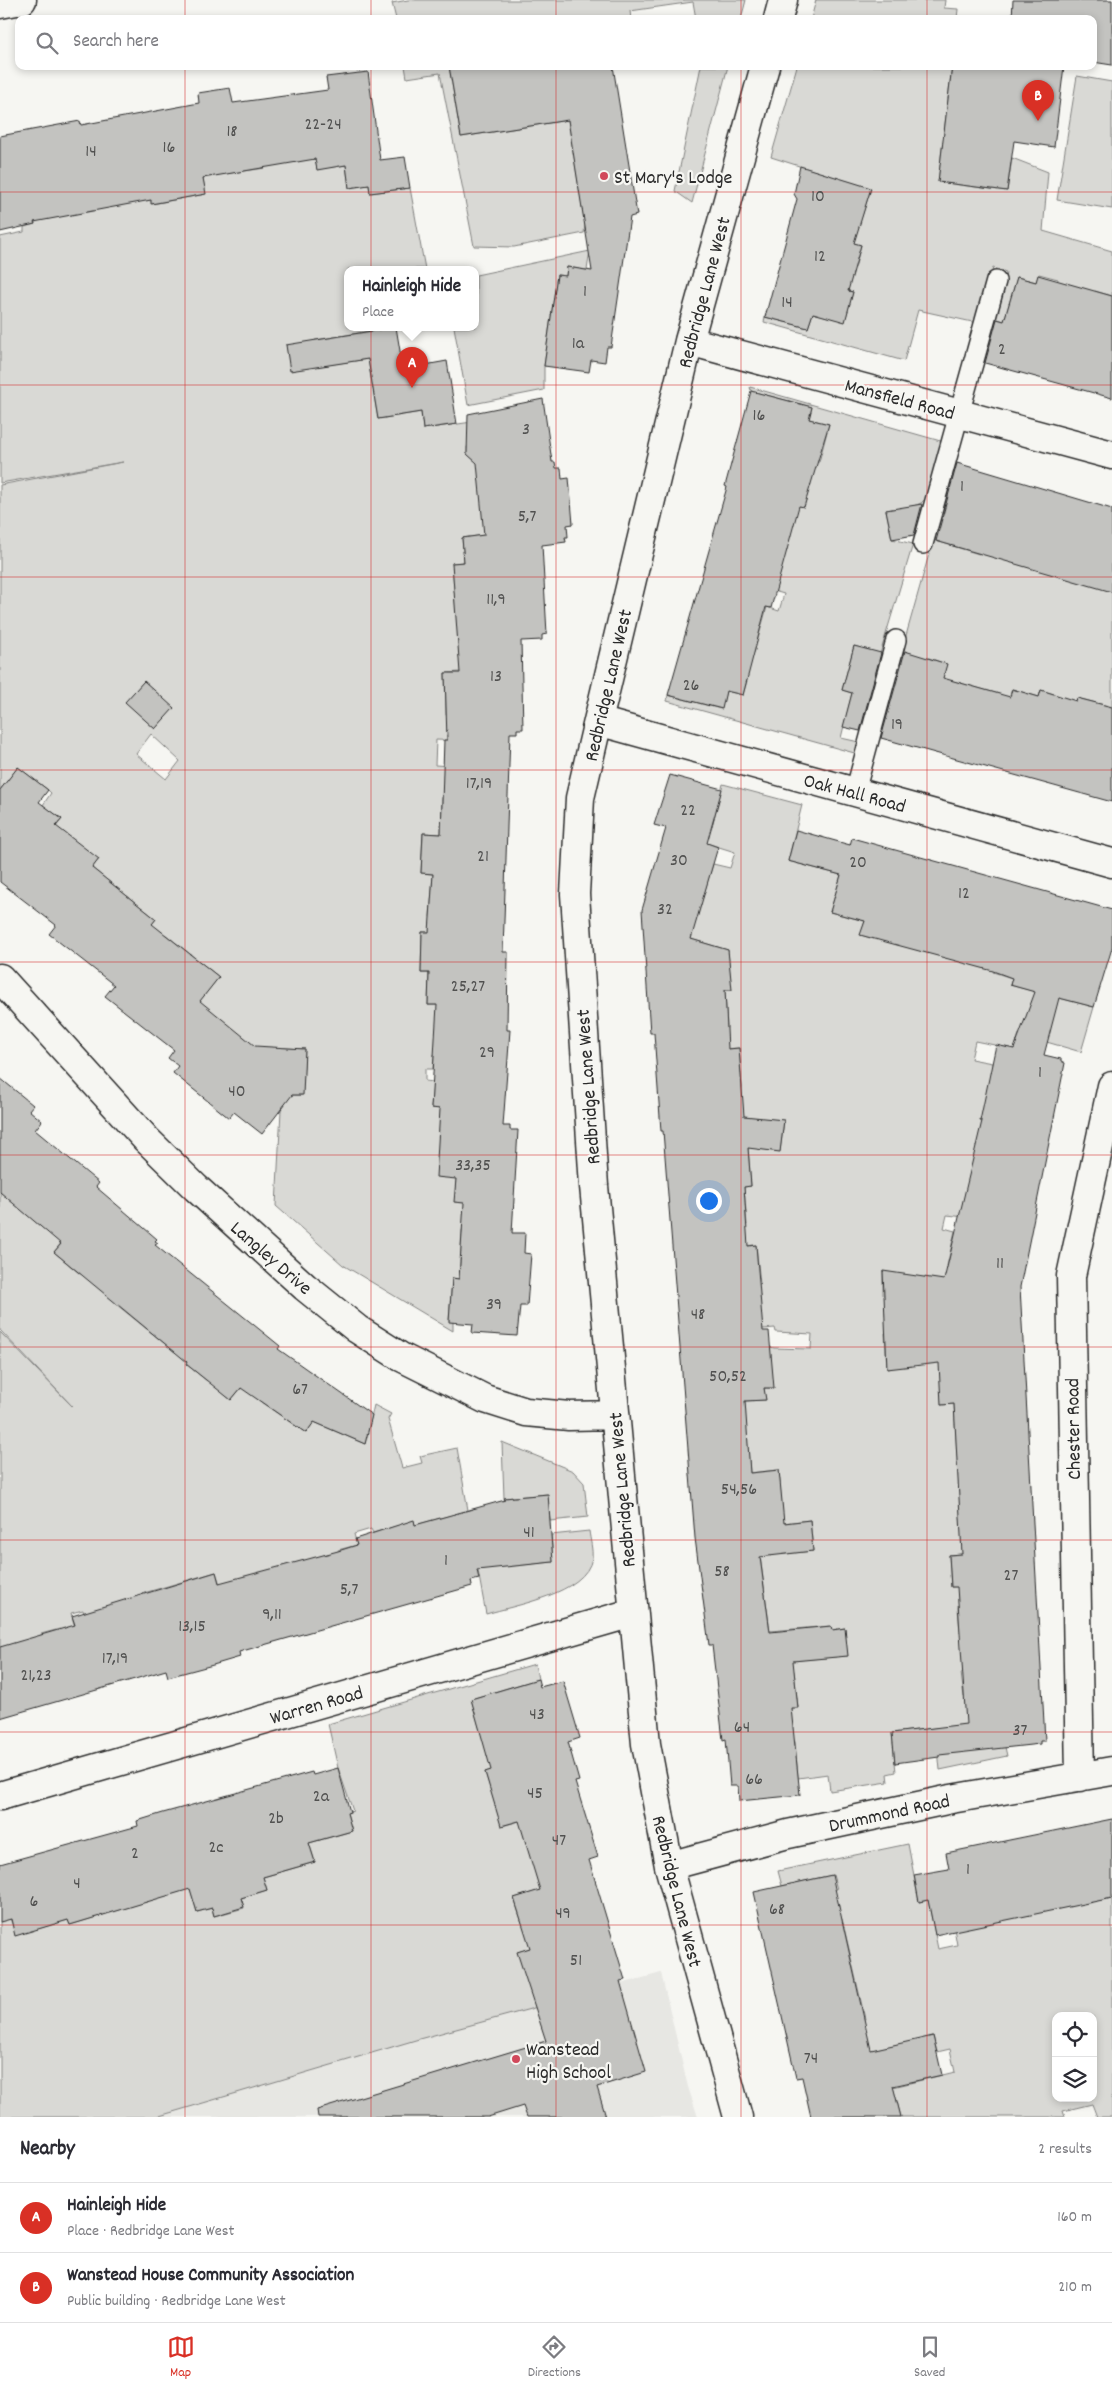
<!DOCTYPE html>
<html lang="en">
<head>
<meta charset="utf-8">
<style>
  body { margin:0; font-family:Dekko,sans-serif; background:#f2f2f3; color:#2b2b33 }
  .controls { position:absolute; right:15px; bottom:15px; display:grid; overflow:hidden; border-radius:10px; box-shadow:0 2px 8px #0003 }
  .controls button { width:45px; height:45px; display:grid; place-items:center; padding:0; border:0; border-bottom:1px solid #e1e1e2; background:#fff; color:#2b2b33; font:25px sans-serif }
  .you { position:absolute; left:708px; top:1200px; width:18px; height:18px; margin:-12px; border:4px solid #fff; border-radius:50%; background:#1a73e8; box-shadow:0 0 0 8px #1a73e833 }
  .badge { display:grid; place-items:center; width:32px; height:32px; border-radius:50%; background:#d93025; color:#fff; font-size:16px; font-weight:700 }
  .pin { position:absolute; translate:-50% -41px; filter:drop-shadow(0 1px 2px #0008) }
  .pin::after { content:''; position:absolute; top:26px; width:18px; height:15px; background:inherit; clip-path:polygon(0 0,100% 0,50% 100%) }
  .popup { position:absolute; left:344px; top:266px; width:135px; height:65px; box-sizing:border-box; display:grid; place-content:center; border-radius:10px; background:#fff; filter:drop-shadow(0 1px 4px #0005); font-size:16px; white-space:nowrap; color:#7c7c81 }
  .popup b { font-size:19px; color:#2b2b33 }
  .popup::after { content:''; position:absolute; left:50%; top:100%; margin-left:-10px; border:10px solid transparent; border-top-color:#fff }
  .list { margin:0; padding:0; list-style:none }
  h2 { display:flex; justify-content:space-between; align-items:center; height:65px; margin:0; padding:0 20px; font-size:21px }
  h2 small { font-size:16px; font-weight:400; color:#7c7c81 }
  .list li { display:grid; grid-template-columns:32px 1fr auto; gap:15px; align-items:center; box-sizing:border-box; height:70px; padding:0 20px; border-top:1px solid #e1e1e2 }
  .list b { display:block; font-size:19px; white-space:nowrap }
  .list p { margin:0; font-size:16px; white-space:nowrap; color:#7c7c81 }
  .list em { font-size:16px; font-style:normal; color:#7c7c81 }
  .icon { flex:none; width:28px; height:28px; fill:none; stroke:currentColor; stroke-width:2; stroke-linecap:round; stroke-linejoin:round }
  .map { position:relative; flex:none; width:1112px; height:2117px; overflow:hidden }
  .search { position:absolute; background:#fff; box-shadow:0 2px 8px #0003; left:15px; right:15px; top:15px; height:55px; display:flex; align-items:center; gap:12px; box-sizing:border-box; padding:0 18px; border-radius:10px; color:#7c7c81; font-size:19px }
  .sheet { height:205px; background:#fff }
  nav { display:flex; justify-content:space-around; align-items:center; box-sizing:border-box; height:70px; border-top:1px solid #e1e1e2; background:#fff; font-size:14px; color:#7c7c81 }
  nav a { display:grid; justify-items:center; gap:2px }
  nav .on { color:#d93025 }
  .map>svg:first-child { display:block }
  .built { fill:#e7e7e3 }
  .green { fill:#d9d9d5; stroke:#828280; fill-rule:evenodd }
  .building { fill:#c3c3c0; stroke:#2b2b2b }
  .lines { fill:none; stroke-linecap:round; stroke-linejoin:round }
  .lane-casing { stroke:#2b2b2b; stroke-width:22 }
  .street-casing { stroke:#2b2b2b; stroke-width:31 }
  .lane { stroke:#f6f6f2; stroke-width:19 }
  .street { stroke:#f6f6f2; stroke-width:28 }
  .grid { fill:none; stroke:#d62828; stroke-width:1; stroke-opacity:0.55 }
  .poi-dot { fill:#d1495b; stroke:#f6f6f2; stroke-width:2 }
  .labels { text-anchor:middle; stroke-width:4.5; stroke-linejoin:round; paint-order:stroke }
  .number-label { font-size:18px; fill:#515150 }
  .poi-label { font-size:20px; fill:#2b2b2b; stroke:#f6f6f2; text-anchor:start }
  .street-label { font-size:20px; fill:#2b2b2b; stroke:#f6f6f2 }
</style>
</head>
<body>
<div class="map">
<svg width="1112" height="2117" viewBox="0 0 1112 2117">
  <rect width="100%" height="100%" fill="#f6f6f2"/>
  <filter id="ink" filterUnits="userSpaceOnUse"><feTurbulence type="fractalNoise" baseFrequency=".02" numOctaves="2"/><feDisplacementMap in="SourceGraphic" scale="10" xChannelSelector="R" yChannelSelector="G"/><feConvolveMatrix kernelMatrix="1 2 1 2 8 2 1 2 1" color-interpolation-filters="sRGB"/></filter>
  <g filter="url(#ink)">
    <path class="built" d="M661,1973l27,114 10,30h-542l263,-78z"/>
    <path class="green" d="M408,0h338l-5,19h-45l-3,-17 -63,9 1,8h-235l-4,-16z
      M816,0h129l-1,8 14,1 -1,10h-146z
      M405,66h44l12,71 107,-17 17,104 -1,9 -70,14 -40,-1 -34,-173 -33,5z
      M701,66h27l-36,137 -17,-12z
      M797,66h155l-14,116 69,9 5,-33 36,14 -5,59 69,20v45l-17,-5 -2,4 -49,38 14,-54 -19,-5 -3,8 -19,-5 -13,44 -9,-3 11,-45 -13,-5 -16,55 -59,-13 -14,51 -140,-39 1,-5 43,11 5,-15 32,8 8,-29 -18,-5 6,-23 14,4 6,-23 -19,-5 17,-15 12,-36 -100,-32z
      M1077,76l35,6v127l-55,-9z
      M313,147l4,22 29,-4 3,22 20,-2 1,8 40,-5 15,81h-77v58h48l-81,13 4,26 49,-7 10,60 43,-7 2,17 49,-7 -1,19 -4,6v7l7,6 76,-11 2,13 -67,73 -23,3 2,24 -12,1 9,109 -16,1 1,42 20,26 -30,-1 -1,25 16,1 -9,33 -1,35 -18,-1 -2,40 12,1 -3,43 46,16 -54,-1 -1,41h8l-1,32h11l14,51 -19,-2 -1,15h-8v12l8,1 -2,26 15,1 10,70 -1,23 27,2 -20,26 -3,49 -7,-1 -3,43 4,1v9l-110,-66 -67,-59 5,-96 -14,-11 -70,-95 22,-27 -54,-43 -22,27 -12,-10 25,-32 -64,-51 7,-9 -55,-17 18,-23 -19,-14 8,-12 -3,-3 -30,-23 -18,23v-305l123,-23 -123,21v-246l24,-5v-5l11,-3 -5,-25 119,-5 3,10 53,-10 -2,-17 62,-9 -1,-14zM144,681l29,27 -18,21 -29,-27zM151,734l29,27 -14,18 -30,-25zM284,1048l21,1 -3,46h-20z
      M590,251l-3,19 -20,-3 -1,9 -9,-1 -13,91v24l-76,15 -14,-78h22v-52z
      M750,387l194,55c-4,16 -10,52 -23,61 -9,5 -24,5 -35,7l6,29 21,5 -33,110 -26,-8 -12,44 10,3 -11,45 18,4 -1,12 -191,-53 1,-6 53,14 5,-18 17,4 5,-18 -17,-4 7,-24 16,4 13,-46 12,4 5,-17 -14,-4 27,-85 7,2 12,-45h3l10,-38 -20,-5 3,-12 -61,-16z
      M933,540l46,14 2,-6 112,38 19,-2 -2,8 2,1v114l-35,-9 -13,44 -7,-47 -16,-5 -2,7 -27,-8 -10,36 -3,-31 -46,-13 -18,27 11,-44 -17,-6 -21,9 -10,-3z
      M723,784l79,21 -14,56 53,14 -11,37 35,9 -4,14 16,5 5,-15 123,5 -12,42 19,6 -2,7 84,22 -13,45 -62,-18 -5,15 -39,-8 -4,18 21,4 8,60 -35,94 -18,-2 -3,13 11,3 -8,35 54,12 -60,127 13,-1 9,150 -14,1 2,32 14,-1 -7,22 2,24h6l4,40 -9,1 3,24 7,-1 34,51 2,9 -67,14 -4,-42 -44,5 4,39 -9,2 1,8 -58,9 -2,-17 -30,4 -3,-36 -17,-32 20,-3 -4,-36 -19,2 -1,-11 73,-6 -2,-28 -13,2 -1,-4 -61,5 -10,-75 53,-5 -3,-31 -27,3 -4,-53 -29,3 -6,-72 21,-1 -1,-12h9l-32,-48 33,8 37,1 1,-15 -36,-2 -1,-4 -38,3 16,-46 7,-1 -4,-39 -28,2 19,-22 -3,-38 7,-1 -3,-39 32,4 4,-30 -47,-5 5,-29 -3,-39 -29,2 17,-22 -2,-38 6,-1 -3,-39 -38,-11 23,-75 17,4 5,-16 -35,-11 12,-15zM883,1271l16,26 -16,-2zM903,1331l-16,38 -2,-36z
      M0,1192l61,51 -7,9 26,22 68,-7 -32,37 59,48 23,-4 -12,16 21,17 12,-15 2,25 10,9 12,-14 34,-7 -16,23 45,31 8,-11 51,22 9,-39 17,9 -3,5 14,49 20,-5 -2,-7 37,-8 11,62 37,-2 6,58 42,-4 -2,-27 38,-4c1,8 4,19 3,27 -6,36 -77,47 -106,56l-19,-103 -52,14 -1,-4 -41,12 -2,-4 -17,5 3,11 -19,5 4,14 -122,21 -4,-13 -72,21 -52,48 -9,-31 -12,3 6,21 -14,5 -3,-10 -19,5 2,9 -43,4v-315l72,74 -72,-76z
      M502,1442l71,29 11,12 4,34 -38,4 -3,-27 -43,4z
      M535,1664l3,15 -67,20 21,71 -7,2 17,54 17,-5 46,62 -51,15 8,25 12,-4 8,25 -24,8 79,39 -178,48 -263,78h-156v-195l10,-4 6,17 52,-15 2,5 120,-37 7,24 15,-4 2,8 30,-8 -3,-10 26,-8 -4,-13 52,-15 -6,-19 43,-12 -5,-18 6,-2 -15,-43 -10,-44z
      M908,1844l11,58 9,-2 10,49 19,-4 -3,-17 158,-30v219h-15l-5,-13 -29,7 2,6h-164l-8,-30 62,-15 -5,-23 -13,3 -4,-16 -81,29 -9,-40 22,-6 -23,-100 -31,-24 26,-6 -4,-14 -51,11 -4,-15zM1056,2016h37v82h-37z"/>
    <path class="building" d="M1013,0h99v65l-19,-3v-43h-81z
      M449,66h164l24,149 -7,2 -19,130h-4l-2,15 -14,-2 -2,12 -45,-6 13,-91 9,1 1,-9 25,4 -24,-151 -107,17z
      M952,66h112l-10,81 -40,-6 -7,50 -69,-9z
      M368,72l12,88 25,-3 5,31 -40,5 -1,-8 -20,3 -3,-23 -29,5 -2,-11 -112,19 3,16 -55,10v-4l-117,22 1,2 -35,8v-96l80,-15 1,4 118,-22 -1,-10 32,-5 3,15 95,-13 -2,-13z
      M800,166l71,22 -17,55 7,2 -13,46 5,1 -8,30 -32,-9 -5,15 -43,-11 32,-118 -3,-5z
      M1038,275l74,21v102l-127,-35 12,-44 7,2 13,-44 19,5z
      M396,327l7,42 44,-8 10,63 -34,5 -2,-17 -43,7 -10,-60 -78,12 -4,-26z
      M751,391l61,16 -3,12 20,5 -25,83 -5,-1 -28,102 -5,-1 -23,88 -17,-4 -4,18 -54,-14 59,-208 -2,-1z
      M543,399l9,63h3l1,6h5l1,11 7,-1 4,46 -6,1 1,12h-3l1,5 -24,3 5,89 -5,1v5l-21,1 2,88h-6v4h-7l-7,219h5l-1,78h3l-7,96h7v4h8l-6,103h13l-1,20 7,1 -4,52h-7l-3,30 -45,-3 1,-9 -24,-2 3,-44 7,1 5,-76 -10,-1 2,-23 -20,-2 4,-68 -9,-1 6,-103h-9l1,-32h-8l1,-41h7l4,-58 -12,-1 2,-40 18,1 3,-94h3l-2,-67h15l-8,-110 12,-1 -2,-24 22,-3 -7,-72 -10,-9 1,-40z
      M957,463l155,46v83l-176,-51z
      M922,504l-8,31 -22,4 -6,-29z
      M854,646l27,7 -21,78 -17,-4 9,-34 -10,-3z
      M905,651l42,13 -4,14 67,19 2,-8 27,8 2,-7 35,11 1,-3 35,9v95l-231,-64z
      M144,681l30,27 -19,21 -30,-27z
      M18,767l30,23 -9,12 23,17 -6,7 43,33 -7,9 64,51 -4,5 67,53 -19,24 55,45 50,3 -2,46h-11l-30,39 -28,-22 -5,6 -56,-45 5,-7 -10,-8 6,-8 -69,-54 9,-11 -65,-51 7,-9 -56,-43v-92z
      M670,775l52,14 -15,54 11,4 -27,92 37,11 4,40h-7l3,59 11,-1 5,68 40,4 -4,32 -32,-4 3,38 -7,1 4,59 8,-1 7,86h6l5,57h-10l2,12 -21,1 5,72 29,-3 5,53 26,-3 3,31 -53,6 10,75 61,-6 1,4 13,-2 3,28 -55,5 5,47h-7l9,87 -61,6 -1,-15h-8l-4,-47 -3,1 -11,-95h-3l-14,-107 -32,-407h-2l-7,-98h-4l-8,-123 24,-82 -12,-3z
      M796,830l54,15 2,-7 260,72v38l-18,59 -35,-9 -15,57 17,4v2l4,2 -45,224 25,454h-5v3l-101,11v2l-44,6 -3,-30 74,-9 -9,-137h-6l-2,-32 13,-1 -8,-150 -13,1 -2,-42 -52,6 -4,-98 61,9 38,-159h-2l16,-76 18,4 21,-57 -25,-7 2,-7 -19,-7 -133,-36 5,-14 -35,-9 11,-37 -53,-14z
      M0,1078l33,27 -4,5 13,11 -7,9 64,53 -3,4 61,52 -2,2 3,2 -3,2 125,101 -2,3 94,66 -7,29 -51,-22 -8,11 -65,-45 -10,12 -45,-36 1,-2 -133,-110 7,-8 -61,-52z
      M548,1494l5,68 -76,8 2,9 -8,2 1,5 -233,66 1,5 -27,8 -45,12 -2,-7 -166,48v-71l75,-22 -3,-9 144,-44 3,11 119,-32 19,-6 -2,-6 59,-19 1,5 90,-25 -1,-2z
      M538,1679l2,8 23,-6 17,57 -12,4 11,39 -4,1 23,75 -9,3 36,120 -5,1 26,91 -49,15 9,30h-79l-4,-11 -35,11h-170l-1,-7 229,-69 -29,-89 13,-4 -16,-50 26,-8 -21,-69 -18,5 -16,-54 6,-2 -20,-71z
      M338,1768l12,44 -3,1 5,18 -43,12 6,19 -52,15 4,13 -26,8 3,9 -30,9 -2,-8 -15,4 -7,-23 -120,36 -2,-5 -53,16 -4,-17 -11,3v-58l138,-38 -1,-5 26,-8 149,-41 1,3z
      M1112,1819v79l-177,37 -7,-35 -9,2 -5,-27 35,-6 -3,-16z
      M832,1875l39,175 62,-14 9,39 -49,11 8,31h-90l-9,-40 -6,1 -42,-186z"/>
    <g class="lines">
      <defs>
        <path id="lane" d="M923,544l73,-263
          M855,792l41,-152"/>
        <path id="street" d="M0,4l22,-4
          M778,19l5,-19
          M689,341l423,114
          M598,721l514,142
          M0,978l146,161 50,49 109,99 52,42 44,28 84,42 41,13 43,4 46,-1
          M1080,1777l-9,-501 41,-190
          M0,1796l632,-183
          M669,1866l119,-32 163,-35 161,-28
          M738,2117l-69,-251 -23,-122 -52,-558 -19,-292 5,-96 18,-77 91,-380 76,-275"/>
      </defs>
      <use href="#lane" class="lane-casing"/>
      <use href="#street" class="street-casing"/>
      <use href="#lane" class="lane"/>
      <use href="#street" class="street"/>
    </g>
  </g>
  <path class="grid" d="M185,0v19M371,0v19M556,0v19M741,0v19M927,0v19M185,66v2051M371,66v2051M556,66v2051M741,66v2051M927,66v2051M0,192h1112M0,385h1112M0,577h1112M0,770h1112M0,962h1112M0,1155h1112M0,1347h1112M0,1540h1112M0,1732h1112M0,1925h1112"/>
  <g class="poi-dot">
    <circle cx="604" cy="176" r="5"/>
    <circle cx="516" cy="2059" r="5"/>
  </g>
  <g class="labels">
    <g class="number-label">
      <text x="323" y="129">22-24</text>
      <text x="232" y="136">18</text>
      <text x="169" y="152">16</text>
      <text x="91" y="156">14</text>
      <text x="818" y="201">10</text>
      <text x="820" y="261">12</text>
      <text x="585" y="296">1</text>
      <text x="787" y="307">14</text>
      <text x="578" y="348">1a</text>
      <text x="1002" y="354">2</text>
      <text x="759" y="420">16</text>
      <text x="526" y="434">3</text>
      <text x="962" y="491">1</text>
      <text x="527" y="521">5,7</text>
      <text x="496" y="604">11,9</text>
      <text x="496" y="681">13</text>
      <text x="691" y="690">26</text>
      <text x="897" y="729">19</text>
      <text x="479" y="788">17,19</text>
      <text x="688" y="815">22</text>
      <text x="483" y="861">21</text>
      <text x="679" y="865">30</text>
      <text x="858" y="867">20</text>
      <text x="964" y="898">12</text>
      <text x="665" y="914">32</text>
      <text x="468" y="991">25,27</text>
      <text x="487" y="1057">29</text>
      <text x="1040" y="1077">1</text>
      <text x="237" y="1096">40</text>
      <text x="473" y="1170">33,35</text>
      <text x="1000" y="1268">11</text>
      <text x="494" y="1309">39</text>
      <text x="698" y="1319">48</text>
      <text x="728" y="1381">50,52</text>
      <text x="300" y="1394">67</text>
      <text x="739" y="1494">54,56</text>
      <text x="529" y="1537">41</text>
      <text x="446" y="1565">1</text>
      <text x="722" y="1576">58</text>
      <text x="1011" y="1580">27</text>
      <text x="349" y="1594">5,7</text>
      <text x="272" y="1619">9,11</text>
      <text x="192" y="1631">13,15</text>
      <text x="115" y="1663">17,19</text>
      <text x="36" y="1680">21,23</text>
      <text x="537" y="1719">43</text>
      <text x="742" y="1732">64</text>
      <text x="1020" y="1735">37</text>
      <text x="754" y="1784">66</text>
      <text x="535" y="1798">45</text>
      <text x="321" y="1801">2a</text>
      <text x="276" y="1823">2b</text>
      <text x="559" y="1845">47</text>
      <text x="216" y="1852">2c</text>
      <text x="135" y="1858">2</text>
      <text x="968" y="1874">1</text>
      <text x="77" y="1888">4</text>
      <text x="34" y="1906">6</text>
      <text x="777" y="1914">68</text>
      <text x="563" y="1918">49</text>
      <text x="576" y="1965">51</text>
      <text x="811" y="2063">74</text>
    </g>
    <g class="poi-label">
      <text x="614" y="183">St Mary's Lodge</text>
      <text x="526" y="2055">Wanstead<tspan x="526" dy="23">High School</tspan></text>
    </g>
    <g class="street-label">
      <text transform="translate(703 292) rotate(-75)" y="7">Redbridge Lane West</text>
      <text transform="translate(900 398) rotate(15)" y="7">Mansfield Road</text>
      <text transform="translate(607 685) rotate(-77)" y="7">Redbridge Lane West</text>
      <text transform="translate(855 792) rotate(15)" y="7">Oak Hall Road</text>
      <text transform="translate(587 1087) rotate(-94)" y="7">Redbridge Lane West</text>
      <text transform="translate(272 1257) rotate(41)" y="7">Langley Drive</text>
      <text transform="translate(1072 1429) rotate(-91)" y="7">Chester Road</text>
      <text transform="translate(621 1490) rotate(-95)" y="7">Redbridge Lane West</text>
      <text transform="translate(316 1704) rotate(-16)" y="7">Warren Road</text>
      <text transform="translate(889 1812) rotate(-12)" y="7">Drummond Road</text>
      <text transform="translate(678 1891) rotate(76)" y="7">Redbridge Lane West</text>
    </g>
  </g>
</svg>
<div class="controls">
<button><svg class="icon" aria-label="locate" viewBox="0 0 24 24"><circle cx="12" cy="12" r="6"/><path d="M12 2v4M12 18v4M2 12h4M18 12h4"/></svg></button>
<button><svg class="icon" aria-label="layers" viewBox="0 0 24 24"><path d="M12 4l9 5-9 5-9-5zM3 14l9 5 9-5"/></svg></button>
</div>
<div class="you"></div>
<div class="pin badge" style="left:412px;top:388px">A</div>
<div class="popup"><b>Hainleigh Hide</b>Place</div>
<div class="pin badge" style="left:1038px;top:121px">B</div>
<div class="search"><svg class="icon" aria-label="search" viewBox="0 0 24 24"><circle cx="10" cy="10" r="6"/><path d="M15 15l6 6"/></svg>Search here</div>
</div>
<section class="sheet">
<h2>Nearby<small>2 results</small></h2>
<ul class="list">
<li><span class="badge">A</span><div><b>Hainleigh Hide</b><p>Place · Redbridge Lane West</p></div><em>160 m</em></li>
<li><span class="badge">B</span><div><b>Wanstead House Community Association</b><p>Public building · Redbridge Lane West</p></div><em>210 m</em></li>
</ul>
</section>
<nav>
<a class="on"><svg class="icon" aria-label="map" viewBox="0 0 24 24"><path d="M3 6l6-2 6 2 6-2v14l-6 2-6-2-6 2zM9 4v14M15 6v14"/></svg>Map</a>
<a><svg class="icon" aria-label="directions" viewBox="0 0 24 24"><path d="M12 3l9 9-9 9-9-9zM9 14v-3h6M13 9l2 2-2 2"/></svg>Directions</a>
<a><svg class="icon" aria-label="saved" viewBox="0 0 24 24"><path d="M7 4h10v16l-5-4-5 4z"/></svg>Saved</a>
</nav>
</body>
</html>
